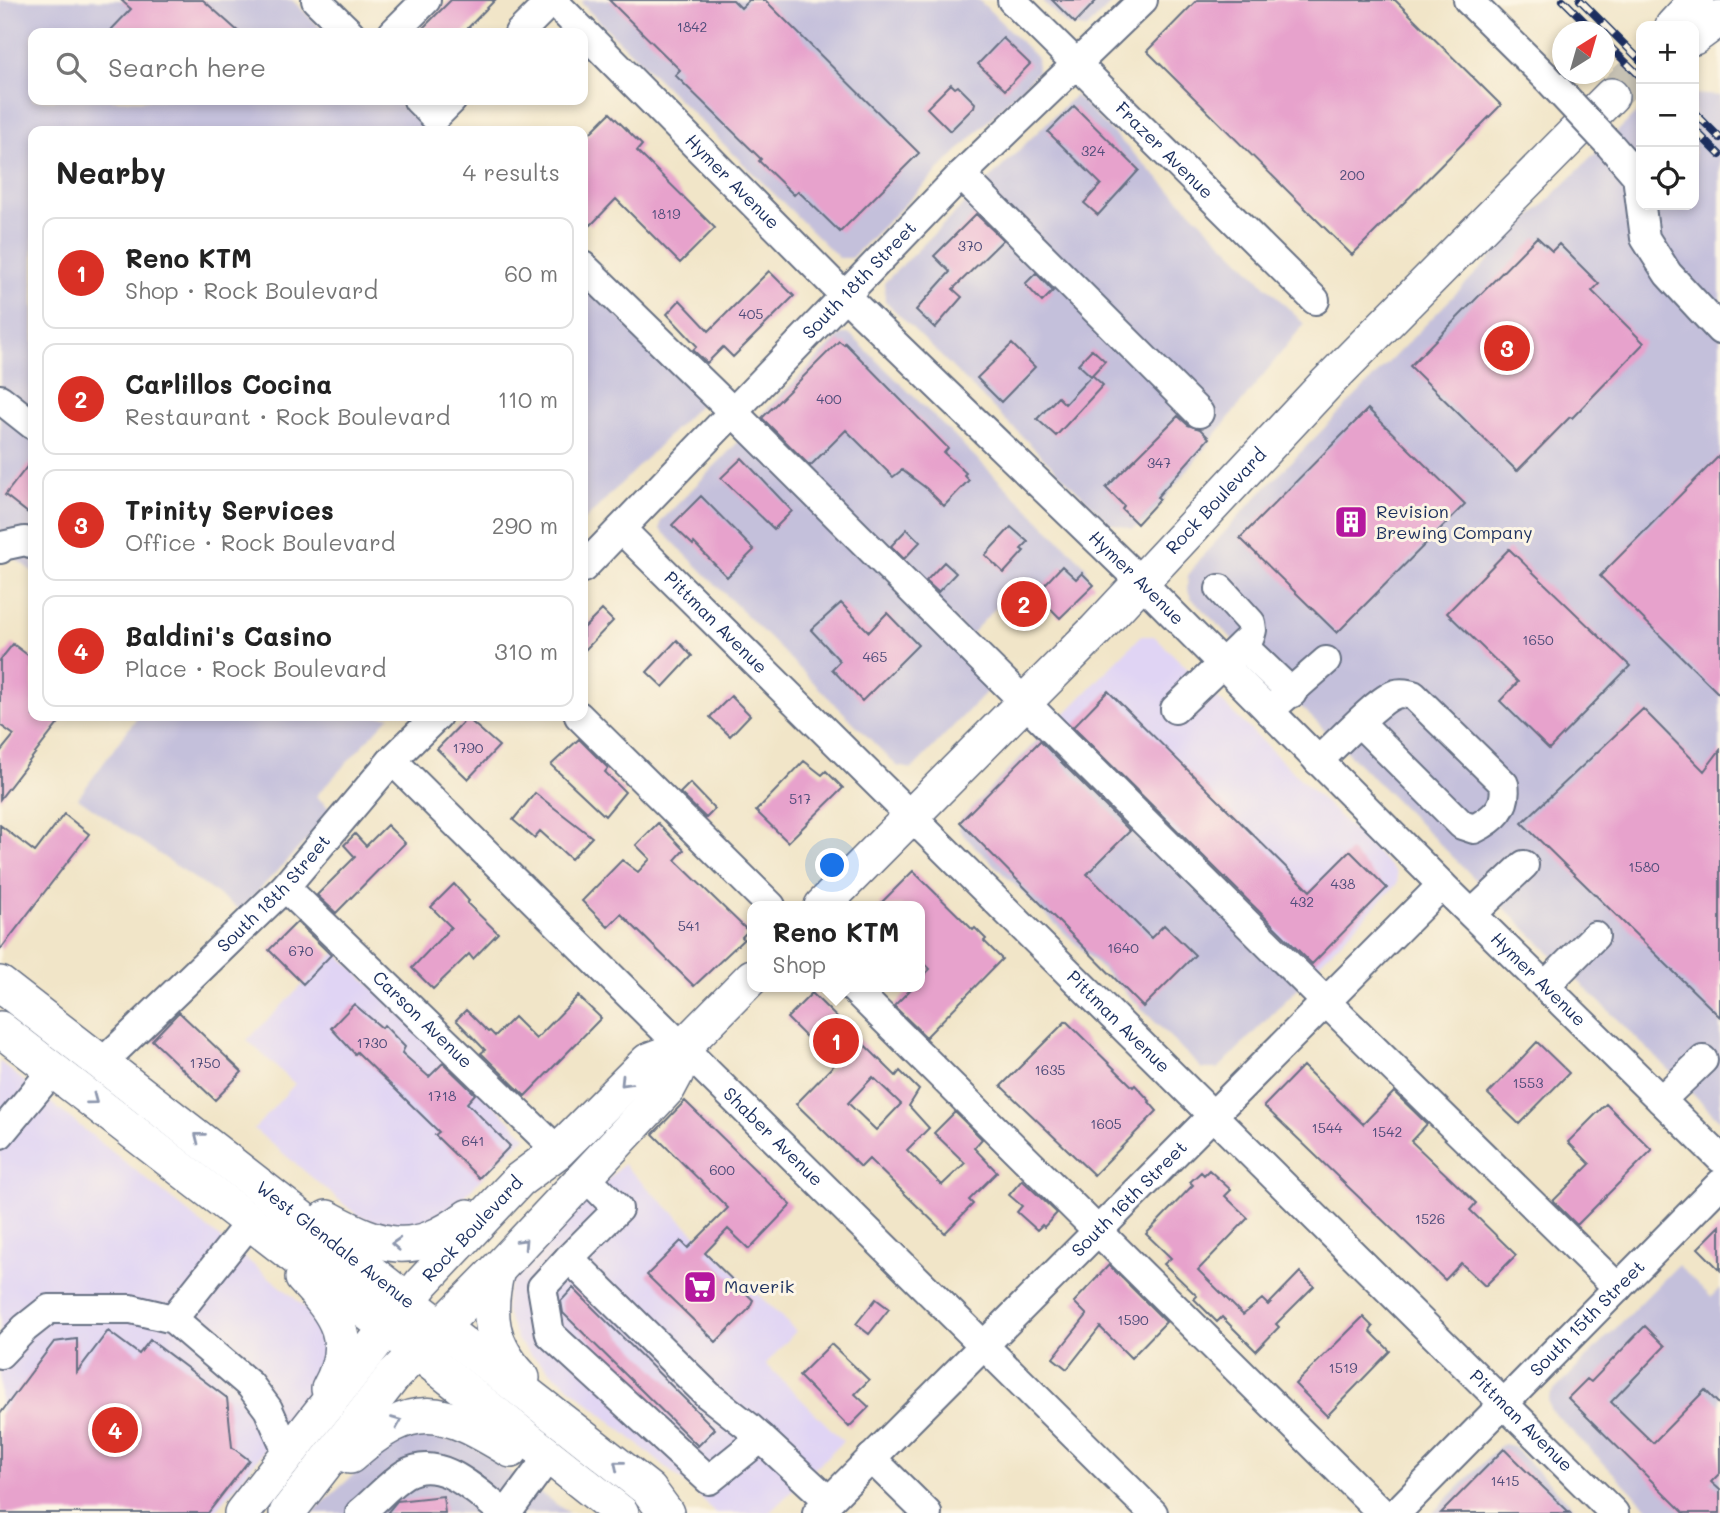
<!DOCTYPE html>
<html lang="en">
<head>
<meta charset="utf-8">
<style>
  body { margin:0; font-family:Mali,sans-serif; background:#f6f6f6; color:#222 }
  .controls { position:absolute; right:21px; top:21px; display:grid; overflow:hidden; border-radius:14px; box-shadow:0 4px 10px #0003 }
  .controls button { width:63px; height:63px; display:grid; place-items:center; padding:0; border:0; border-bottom:2px solid #e0e0e0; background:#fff; color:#222; font:35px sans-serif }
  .compass { position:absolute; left:1552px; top:21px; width:63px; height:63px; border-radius:50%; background:#fff; box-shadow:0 4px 10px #0003; rotate:37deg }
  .you { position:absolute; left:833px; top:866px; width:24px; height:24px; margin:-18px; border:5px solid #fff; border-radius:50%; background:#1a73e8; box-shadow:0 0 0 10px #1a73e833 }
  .badge { display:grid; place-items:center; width:46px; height:46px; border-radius:50%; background:#d93025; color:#fff; font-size:23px; font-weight:700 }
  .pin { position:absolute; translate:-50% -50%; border:4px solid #fff; box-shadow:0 2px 7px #0006 }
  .popup { position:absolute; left:747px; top:901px; width:178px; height:91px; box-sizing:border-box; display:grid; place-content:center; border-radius:14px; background:#fff; filter:drop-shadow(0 2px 5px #0005); font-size:23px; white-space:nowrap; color:#767676 }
  .popup b { font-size:26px; color:#222 }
  .popup::after { content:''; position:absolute; left:50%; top:100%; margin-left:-14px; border:14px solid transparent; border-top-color:#fff }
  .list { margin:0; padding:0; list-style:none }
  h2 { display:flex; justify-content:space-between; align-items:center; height:91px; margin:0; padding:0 28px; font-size:30px }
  h2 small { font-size:23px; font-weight:400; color:#767676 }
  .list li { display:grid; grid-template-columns:46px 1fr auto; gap:21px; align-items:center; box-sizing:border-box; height:112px; margin:0 14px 14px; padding:0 14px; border:2px solid #e0e0e0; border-radius:14px }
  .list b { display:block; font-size:26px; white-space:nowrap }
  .list p { margin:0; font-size:23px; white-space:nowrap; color:#767676 }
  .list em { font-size:23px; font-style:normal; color:#767676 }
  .icon { flex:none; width:38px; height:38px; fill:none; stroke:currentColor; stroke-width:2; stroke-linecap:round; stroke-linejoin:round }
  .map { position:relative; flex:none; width:1720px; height:1513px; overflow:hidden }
  .search { position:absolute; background:#fff; box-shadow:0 4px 10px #0003; left:28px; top:28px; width:560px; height:77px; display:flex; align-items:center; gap:18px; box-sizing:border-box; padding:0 24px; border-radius:14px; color:#767676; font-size:26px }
  .panel { position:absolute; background:#fff; box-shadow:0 4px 10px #0003; left:28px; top:126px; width:560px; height:595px; border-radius:14px }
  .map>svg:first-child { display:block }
  .built { fill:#e0d4f4 }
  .industrial { fill:#c4c0db }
  .building { fill:#e7a2cc; fill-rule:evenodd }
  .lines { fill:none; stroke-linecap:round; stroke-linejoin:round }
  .major-tunnel { stroke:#c6c1b3; stroke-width:35; stroke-dasharray:35 18; stroke-linecap:butt }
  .minor-casing { stroke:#666f83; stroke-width:32 }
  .major-casing { stroke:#666f83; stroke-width:38 }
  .minor { stroke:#fff; stroke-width:28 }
  .major { stroke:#fff; stroke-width:35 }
  .rail-casing { stroke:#1b2f5e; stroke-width:8 }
  .rail { stroke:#fcf5e5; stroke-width:5; stroke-dasharray:16; stroke-linecap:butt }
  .minor-bridge-casing { stroke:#666f83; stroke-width:32; stroke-linecap:butt }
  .minor-bridge { stroke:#fff; stroke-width:28 }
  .oneway { stroke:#8d97ae }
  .labels { text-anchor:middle; stroke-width:6; stroke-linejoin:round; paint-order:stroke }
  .number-label { font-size:14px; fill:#4e4c7a }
  .street-label { font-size:18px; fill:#1b2f5e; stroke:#fcf5e5 }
  .poi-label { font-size:18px; fill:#1b2f5e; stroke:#fcf5e5; text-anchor:start }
</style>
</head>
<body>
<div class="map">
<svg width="1720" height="1513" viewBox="0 0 1720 1513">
  <rect width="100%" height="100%" fill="#fcf5e5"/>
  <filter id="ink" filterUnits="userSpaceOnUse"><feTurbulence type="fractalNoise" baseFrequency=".0143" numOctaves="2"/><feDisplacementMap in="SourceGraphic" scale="14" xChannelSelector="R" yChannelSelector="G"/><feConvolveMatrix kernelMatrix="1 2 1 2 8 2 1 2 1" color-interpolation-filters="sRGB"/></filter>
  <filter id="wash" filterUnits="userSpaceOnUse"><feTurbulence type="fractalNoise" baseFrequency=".00686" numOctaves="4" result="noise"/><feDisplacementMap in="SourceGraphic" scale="28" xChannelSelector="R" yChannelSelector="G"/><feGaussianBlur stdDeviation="1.57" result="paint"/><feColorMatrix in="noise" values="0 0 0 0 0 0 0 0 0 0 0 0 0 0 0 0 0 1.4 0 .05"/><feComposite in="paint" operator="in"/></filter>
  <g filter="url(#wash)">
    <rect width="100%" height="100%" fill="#f1e5c8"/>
    <path class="built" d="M1141,636h13l242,236 2,11 -86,88 -253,-251z
      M336,952l191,185 -24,20 -47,47 -21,17 -16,8 -27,-1 -35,-13 -103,-86 41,-45 -48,-44z
      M0,1062l290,232 18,17 15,24 2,28 -8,22 -103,128h-214z
      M623,1164l173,167 -30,33 77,77 -74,72h-54l-21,-22 -165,-138 -11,-12 -13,-32 2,-15 7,-19z"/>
    <path class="industrial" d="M0,0h292l34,33h-293v67h362l32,31h-394v441l-33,-25z
      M583,0h396l58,58 1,13 -187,187h-12l-257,-254z
      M1041,0h74l-28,28 -19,-2z
      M1694,94l26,2v1025l-529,-523 -4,-10 1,-12 9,-14 55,-60 268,-274 121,-120v97h53z
      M1075,95l229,229 -158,198 -13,7 -23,-6 -225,-222 -1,-18z
      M583,282l122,117 -122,123z
      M842,334h8l235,231 6,19 -31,32 -38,-36 -52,55 -216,-213z
      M745,435l250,248 -83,86 -15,-3 -237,-237 1,-8z
      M138,716h252l-74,80 17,16 -93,98 -162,-112z
      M1046,731l255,254 -83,84h-16l-100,-100 -138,-133 -5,-7 1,-9z
      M1678,1265l33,32 9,-9v225h-67l-103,-104 -2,-8 2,-6z
      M417,1436l51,7 101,70h-257l52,-48 30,-22z
      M1504,1444l8,2 68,67h-147l66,-66z"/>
    <g id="blocks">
      <path class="building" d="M121,0h82l37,33h-132l23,-24z
        M451,0h44l-32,33h-45z
        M609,0h124l8,8 8,-8h16l154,153 -79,79 -42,-41 -4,4 -35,-34 2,-2 -86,-84 5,-5z
        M1052,0h45l-22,23z
        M1197,0h198l106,105 -149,150 -205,-204z
        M1003,38l27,26 -25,26 -27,-26z
        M951,84l4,4 3,-2 17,17 -1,4 -24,24 -23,-23z
        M1074,106l65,64 -41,45 -14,-12 17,-19 -53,-52z
        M610,113l32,32 -5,6 78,77 -35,35 -64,-64 -25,26 -8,-7v-78z
        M976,214l27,26 -50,49 9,8 -27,31 -19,-18 34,-38 -16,-16z
        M1537,237l15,14 7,-7 40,40 -7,7 52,52 -72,75 -2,-1 -53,54 -107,-105z
        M769,271l25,25 -61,61 -10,-10 -16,16 -14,-13 4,-4 -30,-32 13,-14 29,31z
        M1036,273l17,18 -11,11 -17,-18z
        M839,341l5,4 1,-2 103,105 -4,5 22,20 -2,2 5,5 -25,26 -18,-18 -24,-18 -9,7 -47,-47 -36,36 -48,-48z
        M1012,344l23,23 -34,35 -24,-24z
        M1092,349l13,12 -14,15 -13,-12z
        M1092,375l11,10 -47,51 -19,-17 21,-22 7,7z
        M1368,409l97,95 -128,129 -97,-95z
        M1178,416l10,9 12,4 9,9 -52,59 3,2 -23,25 -15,-15 2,-3 -18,-18z
        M1720,455v240l-120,-119z
        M742,458l50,53 -18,18 -53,-51z
        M33,459v58l-28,-22z
        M701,496l53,54 -27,27 -33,-34 -1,2 -21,-20z
        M1011,527l17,15 -7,7 3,2 -20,22 -19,-18z
        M907,529l13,13 -16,17 -13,-13z
        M1509,549l121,117 -81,83 -49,-48 18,-19 -71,-69z
        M944,562l12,11 -18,19 -12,-11z
        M1062,566l14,13 6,-6 12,12 -34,33 -24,-24z
        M1028,585l16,17 -23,20 -16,-14z
        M841,603l28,29 18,-19 31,32 -56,56 -30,-32 8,-8 -29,-31z
        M602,610l11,11 -30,31v-23z
        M677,640l15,16 -29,31 -16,-15z
        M13,644l20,15v57h31l-64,83v-47l14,-17 -14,-10v-65z
        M1108,691l202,200 40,-40 37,37 -75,76 -239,-237z
        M731,696l19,19 -20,21 -20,-19z
        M1643,709l61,62 16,-21v267l-198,-194z
        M467,718l32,28 -31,33 -31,-30z
        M579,739l29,29 -3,4 20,20 -20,24 -54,-51z
        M1040,741l90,90 -43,43 64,64 13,-13 31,30 -52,52 -183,-185z
        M804,761l18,14 4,-4 17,17 -55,54 -32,-31z
        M690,783l25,26 -9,9 -26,-25z
        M535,793l57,44 -21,22 -31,-28 -6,7 -21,-18z
        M64,814l25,20 -89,116v-125l35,27z
        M658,823l26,27 -9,10 73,71 -6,6 2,2 -50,47 -73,-72 -13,13 -26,-26 40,-41 16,12 12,-13 -14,-14z
        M387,825l18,18 -69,70 -19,-18 38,-38 -11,-12 11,-11 11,12z
        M913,871l60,59 2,-2 11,11 -2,2 18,18 -76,78 -32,-31 19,-19h7v-8l10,-10 -10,-10v-53h-42z
        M454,884l15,17 -2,2 31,30 -25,26 -4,-5 -36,35 -21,-21 39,-41 -20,-20z
        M297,922l34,33 -28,29 -34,-34z
        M812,993l84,83 4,-5 19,19 -10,16 20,22 -22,22 35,35 23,-22 -31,-30 21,-21 27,27 -8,9 23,24 -28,28 4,4 -28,29 -76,-74 -8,8 -65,-63 38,-39 -47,-47zM873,1077l28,27 -25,26 -28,-27z
        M578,996l23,22 -76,78 -44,-43 4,-3 -29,-30 10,-10 22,22 2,-1 5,5 19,-19 22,22z
        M354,1004l28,24 2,-3 21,22 -3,6 27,24 14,-14 32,31 -8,9 43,43 -31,32 -44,-43 4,-3 -82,-80 -2,2 -24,-26z
        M179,1012l63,60 -27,28 -63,-60z
        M1066,1021l67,66 2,-2 15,16 -1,1 8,9 -63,64 -93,-89z
        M1537,1042l32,31 -50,51 -31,-30z
        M1303,1066l60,58 31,-32 33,32 -16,17 65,62 -6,7 46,45 -31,31 -24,-23 -16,17 -181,-174z
        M685,1101l106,104 -42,44 -21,-20 -23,24 48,47 -4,9 -33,33 -69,-67 34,-34 7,7 40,-40 -75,-74z
        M1606,1104l46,46 -75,75 -24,-24 37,-37 -22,-22z
        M1209,1170l22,20 -6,6 23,22 -50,52 45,45 19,-16 6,6 32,-33 14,14 -38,38 3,3 -23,24 -34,-34 -5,5 -23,-23 3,-3 -33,-32 7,-6 -25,-24 47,-49 -3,-3 11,-10 3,3z
        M1022,1180l35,33 -13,14 -2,-2 -5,5 -20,-18 5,-6 -13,-11z
        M1720,1226v44l-22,-22z
        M1109,1265l57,57 -35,36 -31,-31 -33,42 -14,-11 34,-43 -13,-13z
        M573,1288l142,141 -17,17 -135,-133 -2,-12z
        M876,1299l13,10 -20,25 -13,-10z
        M1363,1317l10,10 -3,4 20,20 -63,65 -32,-32z
        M1645,1326l20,20 -54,56 42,41 52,-53 15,15v68l-9,9 9,8v23h-36l-116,-115 19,-19 4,3z
        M108,1331l31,23 11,-14 77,58 5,49 17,13 -41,53h-208v-99l54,-72 23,-3v33z
        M831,1344l38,36 -14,14 14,13 -20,20 -50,-51z
        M1504,1449l17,17 49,47h-129z
        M443,1496l2,17h-58l10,-12z"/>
    </g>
  </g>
  <g filter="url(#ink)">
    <use href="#blocks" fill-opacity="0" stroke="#666f83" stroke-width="2"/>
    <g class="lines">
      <path class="major-tunnel" d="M1611,96l30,-30"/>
      <defs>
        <g id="minor">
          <path d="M316,0l34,33"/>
          <path id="s1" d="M552,0l292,295 297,287 301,303 278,273"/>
          <path id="s2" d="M1012,0l303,300"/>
          <path d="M1468,0l78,77"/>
          <path d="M393,33l33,-33"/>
          <path d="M519,33l33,-33"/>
          <path d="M418,100l17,17 17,-17"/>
          <path d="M1610,145l27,31 8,62 23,36 52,56"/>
          <path d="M961,175l238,238"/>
          <path d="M583,266l150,146 593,590 292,286"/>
          <path d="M0,399l33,26"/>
          <path id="s3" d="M621,529l993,984"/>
          <path d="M0,549l2,-3 23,-5 8,3"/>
          <path id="s4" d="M583,568l378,-393 182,-175"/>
          <path d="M1242,645l50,48"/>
          <path d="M1175,709l75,-72 2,-7 -1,-7 -31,-34"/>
          <path d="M1269,711l57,-50"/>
          <path d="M579,716l192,190"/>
          <path id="s5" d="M392,760l761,753"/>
          <path d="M1318,761c17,-15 60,-62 78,-67 6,-2 11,0 17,1l91,89c4,23 -10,35 -30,45l-12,-4 -102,-102"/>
          <path id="s6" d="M285,887l273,264"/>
          <path d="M1472,914l52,-49"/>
          <path d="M1545,986l50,-50"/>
          <path d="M852,987l530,526"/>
          <path id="s7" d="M103,1062l182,-175 107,-127 45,-44"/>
          <path d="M1661,1100l42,-40"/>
          <path d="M0,1134l53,-64"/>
          <path d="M585,1176l33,33 -49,49 139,137 41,32 80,74"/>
          <path d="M569,1258l-27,29 8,47 159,146 52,-42"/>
          <path d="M173,1319l77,-97"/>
          <path d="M0,1354l25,-26 24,-19h82l42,10 77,66 18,24 20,44"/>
          <path d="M871,1458l56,55"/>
          <path d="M360,1513c15,-12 29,-29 45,-39 36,-21 72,19 99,39"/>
          <path d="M507,1513l34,-46"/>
          <path id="s8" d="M817,1513l625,-628"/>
          <path id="s9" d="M1396,1513l324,-329"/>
        </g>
        <g id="major">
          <path d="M1673,26l24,-26"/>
          <path d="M1694,37l26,-19"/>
          <path id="s10" d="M822,906l274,-276 229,-245 286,-289"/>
          <path id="s11" d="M0,984l568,442 81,64 17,23"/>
          <path d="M0,1029l386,298 235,186"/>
          <path d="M327,1218c56,30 86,40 141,-1"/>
          <path d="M497,1270c-11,43 -7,75 25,108"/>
          <path d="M303,1278c34,37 53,62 26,111"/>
          <path d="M350,1456c64,-58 92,-48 161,-6"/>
          <path id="s12" d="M242,1513l180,-230 97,-103 39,-29 90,-90 34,-13 70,-71"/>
          <path d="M287,1513l107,-138 103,-105 171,-182 8,-15 6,-25"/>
        </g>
      </defs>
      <use href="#minor" class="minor-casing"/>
      <use href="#major" class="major-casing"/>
      <use href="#minor" class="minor"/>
      <use href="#major" class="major"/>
      <defs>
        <path id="rail" d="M1563,0l32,32
          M1580,0l61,61
          M1604,41l37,36
          M1694,112l26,26
          M1694,129l26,26"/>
      </defs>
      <use href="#rail" class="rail-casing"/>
      <use href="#rail" class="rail"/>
      <defs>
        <path id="minor-bridge" d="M1546,77l64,68"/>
      </defs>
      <use href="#minor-bridge" class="minor-bridge-casing"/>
      <use href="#minor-bridge" class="minor-bridge"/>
    </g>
    <defs><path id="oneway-chevron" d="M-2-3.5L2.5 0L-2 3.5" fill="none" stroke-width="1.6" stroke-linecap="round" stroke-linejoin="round" transform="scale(1.75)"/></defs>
    <g class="oneway">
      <use href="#oneway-chevron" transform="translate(625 1082) rotate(134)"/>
      <use href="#oneway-chevron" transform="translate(93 1100) rotate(37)"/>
      <use href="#oneway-chevron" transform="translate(199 1137) rotate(-142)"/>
      <use href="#oneway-chevron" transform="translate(523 1243) rotate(-47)"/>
      <use href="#oneway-chevron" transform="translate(396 1244) rotate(-177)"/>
      <use href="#oneway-chevron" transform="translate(397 1422) rotate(-22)"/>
      <use href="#oneway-chevron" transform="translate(618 1465) rotate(-141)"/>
    </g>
  </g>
  <defs>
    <symbol id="building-square" viewBox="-11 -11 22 22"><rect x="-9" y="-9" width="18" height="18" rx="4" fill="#b5179e" stroke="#fcf5e5"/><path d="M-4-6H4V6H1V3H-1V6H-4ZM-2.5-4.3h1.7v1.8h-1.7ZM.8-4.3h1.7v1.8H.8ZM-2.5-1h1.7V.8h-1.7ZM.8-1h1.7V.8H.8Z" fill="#fff"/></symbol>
    <symbol id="supermarket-square" viewBox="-11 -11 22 22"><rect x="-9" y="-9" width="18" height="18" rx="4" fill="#b5179e" stroke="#fcf5e5"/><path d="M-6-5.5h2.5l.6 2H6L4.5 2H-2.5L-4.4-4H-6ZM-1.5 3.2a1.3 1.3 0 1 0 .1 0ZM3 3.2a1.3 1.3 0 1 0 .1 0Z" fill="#fff"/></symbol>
  </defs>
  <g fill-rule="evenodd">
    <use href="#building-square" x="1332" y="503" width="38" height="38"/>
    <use href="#supermarket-square" x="681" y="1268" width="38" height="38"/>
  </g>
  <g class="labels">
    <g class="number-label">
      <text x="692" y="32">1842</text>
      <text x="1093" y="156">324</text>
      <text x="1352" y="180">200</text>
      <text x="666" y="219">1819</text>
      <text x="970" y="251">370</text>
      <text x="751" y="319">405</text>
      <text x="829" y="404">400</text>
      <text x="1159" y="468">347</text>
      <text x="1538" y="645">1650</text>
      <text x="875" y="662">465</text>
      <text x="468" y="753">1790</text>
      <text x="800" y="804">517</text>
      <text x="1644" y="872">1580</text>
      <text x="1343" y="889">438</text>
      <text x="1302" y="907">432</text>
      <text x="689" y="931">541</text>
      <text x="1123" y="953">1640</text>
      <text x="301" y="956">670</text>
      <text x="372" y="1048">1730</text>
      <text x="205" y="1068">1750</text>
      <text x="1050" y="1075">1635</text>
      <text x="1528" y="1088">1553</text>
      <text x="442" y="1101">1718</text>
      <text x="1106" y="1129">1605</text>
      <text x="1327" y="1133">1544</text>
      <text x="1387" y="1137">1542</text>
      <text x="473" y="1146">641</text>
      <text x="722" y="1175">600</text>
      <text x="1430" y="1224">1526</text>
      <text x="1133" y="1325">1590</text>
      <text x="1343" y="1373">1519</text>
      <text x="1505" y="1486">1415</text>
    </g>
    <g class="street-label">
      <text dy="6" stroke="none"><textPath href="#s2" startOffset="214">Frazer Avenue</textPath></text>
      <text dy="6" stroke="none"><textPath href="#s1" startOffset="256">Hymer Avenue</textPath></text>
      <text dy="6" stroke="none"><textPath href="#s4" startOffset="399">South 18th Street</textPath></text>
      <text dy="6" stroke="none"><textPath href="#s10" startOffset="565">Rock Boulevard</textPath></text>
      <text dy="6" stroke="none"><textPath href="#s1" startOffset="822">Hymer Avenue</textPath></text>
      <text dy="6" stroke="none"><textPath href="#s3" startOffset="133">Pittman Avenue</textPath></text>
      <text dy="6" stroke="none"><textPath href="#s7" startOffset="240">South 18th Street</textPath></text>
      <text dy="6" stroke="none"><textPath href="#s1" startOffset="1390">Hymer Avenue</textPath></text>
      <text dy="6" stroke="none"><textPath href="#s6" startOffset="191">Carson Avenue</textPath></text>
      <text dy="6" stroke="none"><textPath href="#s3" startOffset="700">Pittman Avenue</textPath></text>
      <text dy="6" stroke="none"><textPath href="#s5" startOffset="536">Shaber Avenue</textPath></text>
      <text dy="6" stroke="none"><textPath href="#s8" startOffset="443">South 16th Street</textPath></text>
      <text dy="6" stroke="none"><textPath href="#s12" startOffset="366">Rock Boulevard</textPath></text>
      <text dy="6" stroke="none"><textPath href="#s11" startOffset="425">West Glendale Avenue</textPath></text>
      <text dy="6" stroke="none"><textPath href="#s9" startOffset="273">South 15th Street</textPath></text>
      <text dy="6" stroke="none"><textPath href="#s3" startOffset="1267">Pittman Avenue</textPath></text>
    </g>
    <g class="poi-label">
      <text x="1376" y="518">Revision<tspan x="1376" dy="21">Brewing Company</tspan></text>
      <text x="724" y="1293">Maverik</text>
    </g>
  </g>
</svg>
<div class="controls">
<button>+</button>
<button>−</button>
<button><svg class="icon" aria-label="locate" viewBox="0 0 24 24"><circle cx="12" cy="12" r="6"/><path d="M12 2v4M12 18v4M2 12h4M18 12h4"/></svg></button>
</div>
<svg class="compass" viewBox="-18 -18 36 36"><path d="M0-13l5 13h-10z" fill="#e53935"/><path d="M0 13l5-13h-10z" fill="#767676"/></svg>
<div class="you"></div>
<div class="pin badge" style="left:836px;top:1041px">1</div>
<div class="popup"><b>Reno KTM</b>Shop</div>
<div class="pin badge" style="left:1024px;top:604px">2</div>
<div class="pin badge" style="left:1507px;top:348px">3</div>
<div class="pin badge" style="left:115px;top:1430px">4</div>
<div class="search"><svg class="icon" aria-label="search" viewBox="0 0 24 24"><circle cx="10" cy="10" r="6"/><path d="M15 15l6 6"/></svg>Search here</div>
<section class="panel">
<h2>Nearby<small>4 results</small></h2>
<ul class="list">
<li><span class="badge">1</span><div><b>Reno KTM</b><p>Shop · Rock Boulevard</p></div><em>60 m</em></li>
<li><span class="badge">2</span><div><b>Carlillos Cocina</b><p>Restaurant · Rock Boulevard</p></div><em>110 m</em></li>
<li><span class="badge">3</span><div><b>Trinity Services</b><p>Office · Rock Boulevard</p></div><em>290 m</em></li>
<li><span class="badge">4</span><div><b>Baldini's Casino</b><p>Place · Rock Boulevard</p></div><em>310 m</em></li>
</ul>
</section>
</div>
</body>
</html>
